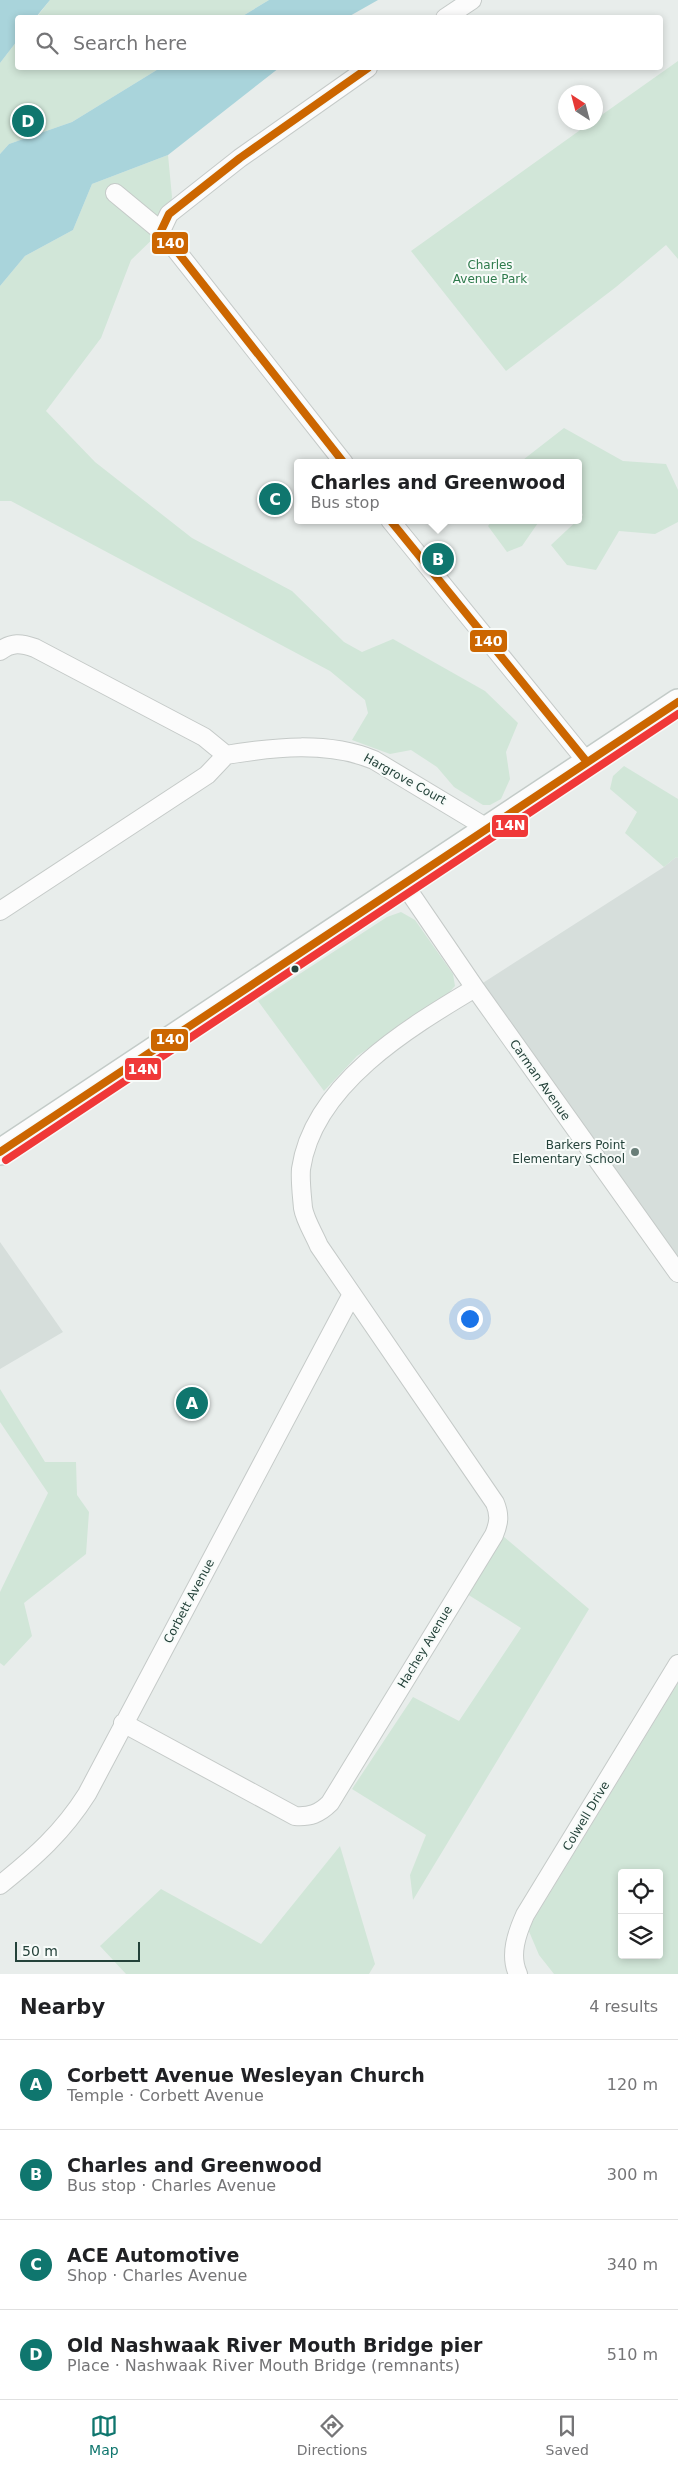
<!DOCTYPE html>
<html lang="en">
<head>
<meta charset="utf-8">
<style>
  body { margin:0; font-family:"DejaVu Sans",sans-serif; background:#f6f6f6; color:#202124 }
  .controls { position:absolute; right:15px; bottom:15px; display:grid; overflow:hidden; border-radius:5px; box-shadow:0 2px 8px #0003 }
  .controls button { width:45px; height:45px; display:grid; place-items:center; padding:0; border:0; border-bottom:1px solid #e0e0e0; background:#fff; color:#202124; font:25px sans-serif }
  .compass { position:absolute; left:558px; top:85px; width:45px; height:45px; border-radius:50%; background:#fff; box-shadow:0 2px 8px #0003; rotate:324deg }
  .scale { position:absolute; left:15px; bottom:12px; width:125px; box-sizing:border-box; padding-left:5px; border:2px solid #24423a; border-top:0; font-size:14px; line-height:18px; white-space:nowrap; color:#24423a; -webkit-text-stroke:4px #f7fbf9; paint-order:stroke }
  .you { position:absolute; left:469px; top:1318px; width:18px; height:18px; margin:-12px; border:4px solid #fff; border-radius:50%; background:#1a73e8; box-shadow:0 0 0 8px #1a73e833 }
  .badge { display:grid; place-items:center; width:32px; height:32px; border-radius:50%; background:#0f766e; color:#fff; font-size:16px; font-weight:700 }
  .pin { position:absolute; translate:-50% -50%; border:2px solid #fff; box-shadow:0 1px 5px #0006 }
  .popup { position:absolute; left:294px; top:459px; width:288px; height:65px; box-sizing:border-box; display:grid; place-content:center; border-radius:5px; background:#fff; filter:drop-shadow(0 1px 4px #0005); font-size:16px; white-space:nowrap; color:#757577 }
  .popup b { font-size:19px; color:#202124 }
  .popup::after { content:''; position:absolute; left:50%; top:100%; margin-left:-10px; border:10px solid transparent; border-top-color:#fff }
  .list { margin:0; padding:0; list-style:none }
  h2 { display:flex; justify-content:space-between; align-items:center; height:65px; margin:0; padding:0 20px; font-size:21px }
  h2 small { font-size:16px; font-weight:400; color:#757577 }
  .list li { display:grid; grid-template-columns:32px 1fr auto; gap:15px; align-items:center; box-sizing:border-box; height:90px; padding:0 20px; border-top:1px solid #e0e0e0 }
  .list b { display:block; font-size:19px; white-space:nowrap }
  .list p { margin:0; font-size:16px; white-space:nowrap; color:#757577 }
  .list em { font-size:16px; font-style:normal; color:#757577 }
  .icon { flex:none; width:28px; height:28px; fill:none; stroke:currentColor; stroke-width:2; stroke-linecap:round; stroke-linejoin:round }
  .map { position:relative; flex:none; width:678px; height:1974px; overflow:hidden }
  .search { position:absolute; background:#fff; box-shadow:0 2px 8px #0003; left:15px; right:15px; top:15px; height:55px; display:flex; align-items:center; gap:12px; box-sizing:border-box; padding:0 18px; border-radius:5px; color:#757577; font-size:19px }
  .sheet { height:425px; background:#fff }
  nav { display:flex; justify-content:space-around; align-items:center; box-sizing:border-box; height:70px; border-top:1px solid #e0e0e0; background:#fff; font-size:14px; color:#757577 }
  nav a { display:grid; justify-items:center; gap:2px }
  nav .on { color:#0f766e }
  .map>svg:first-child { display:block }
  .built { fill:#d6dedb }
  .green { fill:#d1e6d8; fill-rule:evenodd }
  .water { fill:#a9d4db }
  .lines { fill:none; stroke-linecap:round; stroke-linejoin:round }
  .minor-casing { stroke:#c5cac8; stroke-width:20 }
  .secondary-casing { stroke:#c3cbc8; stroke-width:28 }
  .minor { stroke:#fcfcfc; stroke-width:18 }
  .secondary { stroke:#fcfcfc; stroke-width:25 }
  .bus-1-casing { stroke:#f7fbf9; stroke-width:11 }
  .bus-2-casing { stroke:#f7fbf9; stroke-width:11 }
  .bus-1 { stroke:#c60; stroke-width:8 }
  .bus-2 { stroke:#f03838; stroke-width:8 }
  .bus-dot { fill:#24423a; stroke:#f7fbf9; stroke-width:2 }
  .poi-dot { fill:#697e78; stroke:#f7fbf9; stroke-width:2 }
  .labels { text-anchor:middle; stroke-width:4; stroke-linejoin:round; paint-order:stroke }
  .park-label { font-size:12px; fill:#2d7a4b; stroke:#f7fbf9 }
  .street-label { font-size:12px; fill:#24423a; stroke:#f7fbf9 }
  .poi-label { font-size:12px; fill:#24423a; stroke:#f7fbf9; text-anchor:end }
  .line-badge { stroke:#f7fbf9; stroke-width:2 }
  .badge-label { font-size:14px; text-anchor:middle; font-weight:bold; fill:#fff }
</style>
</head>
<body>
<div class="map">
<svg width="678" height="1974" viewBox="0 0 678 1974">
  <rect width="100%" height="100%" fill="#e8edeb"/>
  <path class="built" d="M676,857l2,1v415l-203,-285 189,-121z
    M0,1242l63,90 -63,37z"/>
  <path class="green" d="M50,0h219l-28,17 -205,1z
    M17,41l1,27h142l-88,54 -63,22 -9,10v-91z
    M678,61v198l-12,-14 -50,42 -110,84 -95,-120 179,-128 6,-1v-3z
    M168,155l4,42 -3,17 -8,17 -30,29 -30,78 -55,73 49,51 97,76 100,53 52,51 18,10 31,-13 92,52 33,32 -12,29 4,27 -9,20 -11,6h-7l-29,-18 -17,-20 -26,-17 -21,4 -38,-14 16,-27 -3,-13 -35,-29 -319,-170h-11v-215l25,-30 48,-26 19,-46z
    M564,428l59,33 43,3 12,26v32l-23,12 -36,-3 -23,39 -29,-5 -16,-20 32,-30 -5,-9v-43h-59z
    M493,520h47l-18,26 -15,6 -19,-26z
    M624,766l54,33v59l-2,-1 -12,10 -39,-34 12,-21 -27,-23 3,-13z
    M401,912l14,8 38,54 2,12 -10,11 -88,59 -33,35 -66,-90 129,-84z
    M0,1389l45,73h31l1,33 12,17 -3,42 -62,49 8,33 -28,30 -4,-3v-71l48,-99 -48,-71z
    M503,1536l86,73 -176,291 -3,-25 16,-40 -74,-46 61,-92 46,24 62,-93 -54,-34z
    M678,1683v291h-124l-15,-19 -11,-26zM622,1873h37v82h-37z
    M340,1846l35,118 -6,10h-243l-26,-28 61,-57 100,55z"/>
  <path class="water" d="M0,0h50l-14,17 -18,1 -1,23 -17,22z
    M269,0h109l-30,17h-107z
    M160,68h119l-111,87 -76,29 -19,46 -48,26 -25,30v-132l9,-10 63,-22z"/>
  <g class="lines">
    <defs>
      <path id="minor" d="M445,18l27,-18
        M115,193l46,38 183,232
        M161,231l8,-17 71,-56 128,-90
        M390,520l197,242
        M0,651c12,-9 21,-8 35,-3l169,89 22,18
        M226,755c48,-8 102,-14 148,5l113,68
        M404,884l71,104 203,285
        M0,911l207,-136 19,-20
        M123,1723l172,93c15,1 24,-2 35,-13l164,-268c5,-12 6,-20 1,-32l-176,-257c-5,-12 -14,-26 -16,-38 -1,-12 -3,-27 -2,-39 12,-84 107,-141 174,-181
        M0,1885c35,-28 63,-53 87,-91l264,-498
        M518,1974c-9,-19 -1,-41 7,-59l153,-251"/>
      <path id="secondary" d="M0,1152l678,-450"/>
    </defs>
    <use href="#minor" class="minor-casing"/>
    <use href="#secondary" class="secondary-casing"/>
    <use href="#minor" class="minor"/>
    <use href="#secondary" class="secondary"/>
    <defs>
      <path id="bus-1" d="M344,463l-183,-232 8,-17 71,-56 128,-90
        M390,520l197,242
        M0,1152l678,-450"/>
      <path id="bus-2" d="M6,1160l672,-446"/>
    </defs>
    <use href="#bus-1" class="bus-1-casing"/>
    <use href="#bus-2" class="bus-2-casing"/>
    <use href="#bus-1" class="bus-1"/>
    <use href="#bus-2" class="bus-2"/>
  </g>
  <circle class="bus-dot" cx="295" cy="969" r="4.5"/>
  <circle class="poi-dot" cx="635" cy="1152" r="5"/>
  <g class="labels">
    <g class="park-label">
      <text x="490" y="269">Charles<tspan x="490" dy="14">Avenue Park</tspan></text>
    </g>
    <g class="street-label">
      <text transform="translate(405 779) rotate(29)" y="4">Hargrove Court</text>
      <text transform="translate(540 1080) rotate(55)" y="4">Carman Avenue</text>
      <text transform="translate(189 1601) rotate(-62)" y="4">Corbett Avenue</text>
      <text transform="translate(425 1647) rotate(-59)" y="4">Hachey Avenue</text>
      <text transform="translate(586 1816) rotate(-59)" y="4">Colwell Drive</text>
    </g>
    <g class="poi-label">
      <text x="625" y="1149">Barkers Point<tspan x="625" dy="14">Elementary School</tspan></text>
    </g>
  </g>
  <g class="line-badge">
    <rect x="151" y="231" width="38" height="24" rx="5" fill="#c60"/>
    <rect x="469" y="629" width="39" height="24" rx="5" fill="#c60"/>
    <rect x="491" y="814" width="38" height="24" rx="5" fill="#f03838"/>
    <rect x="150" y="1028" width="39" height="24" rx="5" fill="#c60"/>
    <rect x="124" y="1057" width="38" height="24" rx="5" fill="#f03838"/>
  </g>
  <g class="badge-label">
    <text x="170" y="248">140</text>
    <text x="488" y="646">140</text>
    <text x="510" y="830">14N</text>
    <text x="170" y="1044">140</text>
    <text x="143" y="1074">14N</text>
  </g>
</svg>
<div class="controls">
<button><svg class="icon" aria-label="locate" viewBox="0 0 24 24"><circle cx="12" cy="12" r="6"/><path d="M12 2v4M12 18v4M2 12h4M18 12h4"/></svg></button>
<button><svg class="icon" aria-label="layers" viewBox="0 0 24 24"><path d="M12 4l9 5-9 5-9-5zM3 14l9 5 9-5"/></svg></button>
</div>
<svg class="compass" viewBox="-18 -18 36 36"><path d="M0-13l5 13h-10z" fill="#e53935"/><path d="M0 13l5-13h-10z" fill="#757577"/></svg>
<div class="scale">50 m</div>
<div class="you"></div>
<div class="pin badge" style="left:192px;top:1403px">A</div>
<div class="pin badge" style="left:438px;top:559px">B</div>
<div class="popup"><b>Charles and Greenwood</b>Bus stop</div>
<div class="pin badge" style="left:275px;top:499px">C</div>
<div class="pin badge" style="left:28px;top:121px">D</div>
<div class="search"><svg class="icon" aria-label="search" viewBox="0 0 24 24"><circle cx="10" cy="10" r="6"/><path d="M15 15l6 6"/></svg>Search here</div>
</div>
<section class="sheet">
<h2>Nearby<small>4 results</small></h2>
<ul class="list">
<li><span class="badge">A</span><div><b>Corbett Avenue Wesleyan Church</b><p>Temple · Corbett Avenue</p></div><em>120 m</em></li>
<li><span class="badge">B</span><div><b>Charles and Greenwood</b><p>Bus stop · Charles Avenue</p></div><em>300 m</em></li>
<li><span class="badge">C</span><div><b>ACE Automotive</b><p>Shop · Charles Avenue</p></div><em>340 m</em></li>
<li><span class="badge">D</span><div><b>Old Nashwaak River Mouth Bridge pier</b><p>Place · Nashwaak River Mouth Bridge (remnants)</p></div><em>510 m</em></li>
</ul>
</section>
<nav>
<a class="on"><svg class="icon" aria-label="map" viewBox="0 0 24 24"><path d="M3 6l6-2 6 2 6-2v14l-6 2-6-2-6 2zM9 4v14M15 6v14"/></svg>Map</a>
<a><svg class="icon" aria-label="directions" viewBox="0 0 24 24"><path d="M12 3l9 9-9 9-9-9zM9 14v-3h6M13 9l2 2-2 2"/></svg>Directions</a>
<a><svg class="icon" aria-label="saved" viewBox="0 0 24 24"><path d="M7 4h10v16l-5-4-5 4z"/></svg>Saved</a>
</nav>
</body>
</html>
